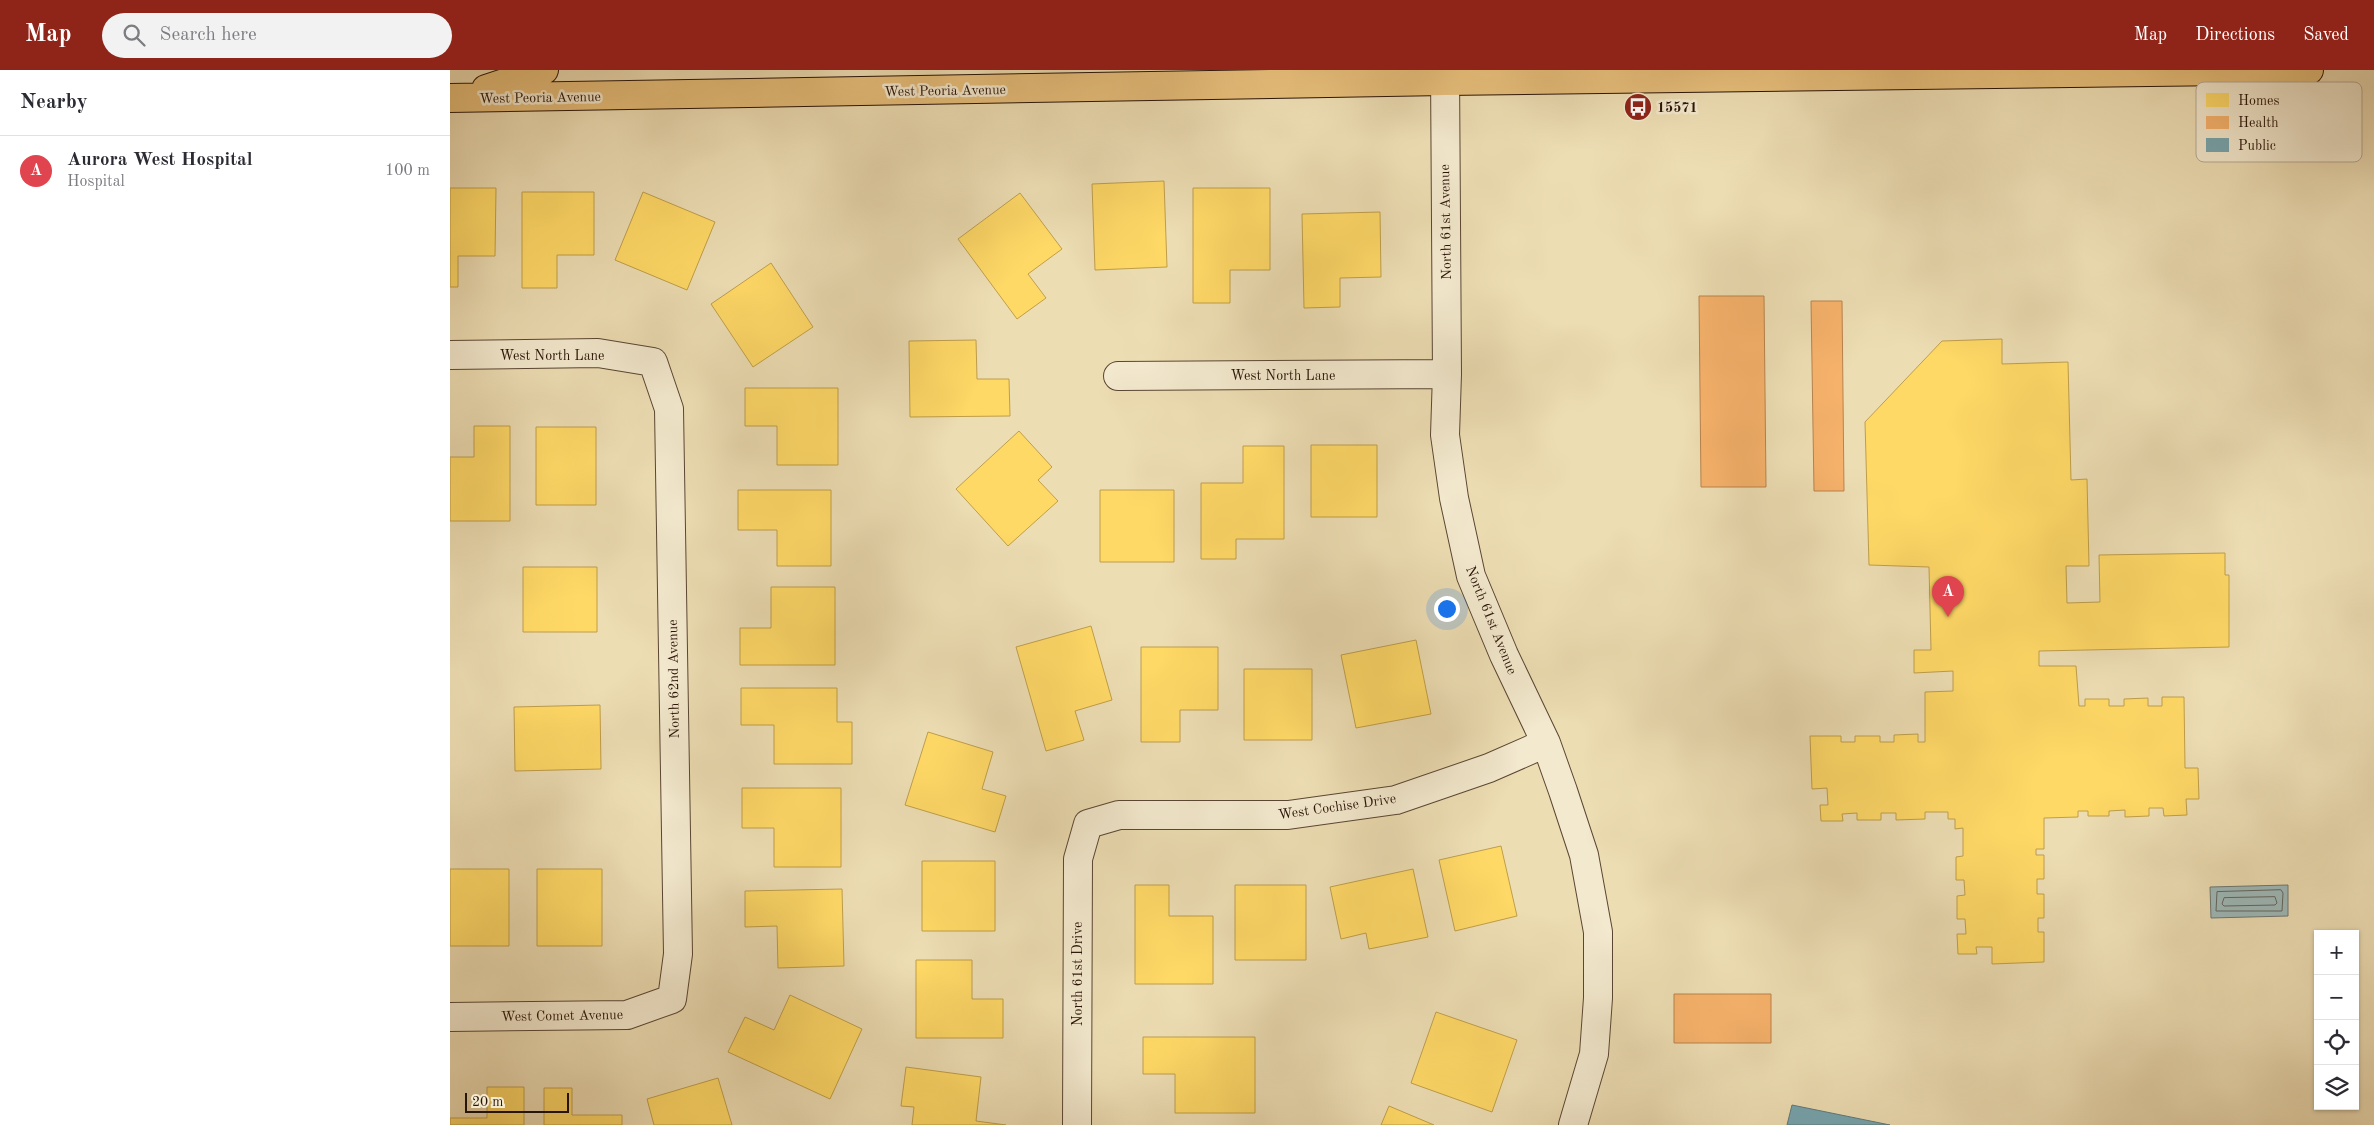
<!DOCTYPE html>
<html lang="en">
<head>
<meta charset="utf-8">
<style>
  body { margin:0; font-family:"Old Standard TT",serif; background:#f2f2f3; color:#2b2b33 }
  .controls { position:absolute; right:15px; bottom:15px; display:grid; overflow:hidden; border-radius:0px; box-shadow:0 1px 4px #0004 }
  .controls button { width:45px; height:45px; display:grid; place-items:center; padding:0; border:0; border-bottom:1px solid #e1e1e2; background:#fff; color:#2b2b33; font:25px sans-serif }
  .scale { position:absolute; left:15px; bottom:12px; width:104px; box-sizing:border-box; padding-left:5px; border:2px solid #291408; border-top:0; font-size:14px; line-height:18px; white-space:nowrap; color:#291408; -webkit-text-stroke:4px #f3e9ce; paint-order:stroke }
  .you { position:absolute; left:996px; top:538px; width:18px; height:18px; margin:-12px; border:4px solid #fff; border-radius:50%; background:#1a73e8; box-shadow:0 0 0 8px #1a73e833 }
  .badge { display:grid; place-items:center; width:32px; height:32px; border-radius:50%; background:#8f2418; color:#fff; font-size:16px; font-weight:700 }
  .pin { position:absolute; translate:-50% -41px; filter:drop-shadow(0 1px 2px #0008) }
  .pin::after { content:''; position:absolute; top:26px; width:18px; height:15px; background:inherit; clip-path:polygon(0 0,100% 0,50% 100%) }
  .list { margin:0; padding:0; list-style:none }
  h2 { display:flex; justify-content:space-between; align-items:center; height:65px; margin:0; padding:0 20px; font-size:21px }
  h2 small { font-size:16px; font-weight:400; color:#7c7c81 }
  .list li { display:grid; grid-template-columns:32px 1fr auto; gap:15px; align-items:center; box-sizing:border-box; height:70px; padding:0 20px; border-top:1px solid #e1e1e2 }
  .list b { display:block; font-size:19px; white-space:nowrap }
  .list p { margin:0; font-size:16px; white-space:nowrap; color:#7c7c81 }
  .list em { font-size:16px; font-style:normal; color:#7c7c81 }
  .icon { flex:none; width:28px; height:28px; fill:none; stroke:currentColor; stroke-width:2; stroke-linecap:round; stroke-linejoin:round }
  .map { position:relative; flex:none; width:1924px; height:1055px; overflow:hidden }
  header { display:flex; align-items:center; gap:30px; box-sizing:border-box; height:70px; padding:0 25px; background:#8f2418; color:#fff }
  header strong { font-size:24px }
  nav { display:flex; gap:28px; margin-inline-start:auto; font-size:18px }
  .search { width:350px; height:45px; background:#f2f2f3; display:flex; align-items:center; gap:12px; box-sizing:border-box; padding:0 18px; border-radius:28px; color:#7c7c81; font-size:19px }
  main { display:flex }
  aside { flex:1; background:#fff }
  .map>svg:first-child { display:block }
  .water { fill:#9eb9b8; stroke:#6f7772 }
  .homes { fill:#ffd966; stroke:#bf9e4a }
  .health { fill:#f6b26b; stroke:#b8834d }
  .public { fill:#76a5af; stroke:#5f7a7d }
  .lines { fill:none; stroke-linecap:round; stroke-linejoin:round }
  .shore { stroke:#646660; stroke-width:1 }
  .minor-casing { stroke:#5a4633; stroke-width:30 }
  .major-casing { stroke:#291408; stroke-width:30 }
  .minor { stroke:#f3e9ce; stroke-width:28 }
  .major { stroke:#e6be7a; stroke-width:28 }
  .labels { text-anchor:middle; stroke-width:5; stroke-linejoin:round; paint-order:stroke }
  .street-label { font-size:14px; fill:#291408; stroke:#f3e9ce }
  .poi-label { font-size:14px; font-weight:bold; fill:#291408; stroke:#f3e9ce; text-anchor:start }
  .key { fill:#f3e9ce; stroke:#b6a993; stroke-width:1 }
  .key-label { font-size:14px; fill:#291408 }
</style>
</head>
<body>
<header>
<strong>Map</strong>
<div class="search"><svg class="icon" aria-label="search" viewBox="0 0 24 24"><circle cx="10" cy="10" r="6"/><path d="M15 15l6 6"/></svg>Search here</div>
<nav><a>Map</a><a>Directions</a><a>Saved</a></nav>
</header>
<main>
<aside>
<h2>Nearby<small></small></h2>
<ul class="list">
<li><span class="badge" style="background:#e0444e">A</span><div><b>Aurora West Hospital</b><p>Hospital</p></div><em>100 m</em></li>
</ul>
</aside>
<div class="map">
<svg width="1924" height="1055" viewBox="0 0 1924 1055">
  <rect width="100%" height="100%" fill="#edddb3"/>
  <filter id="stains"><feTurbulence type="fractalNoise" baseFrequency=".004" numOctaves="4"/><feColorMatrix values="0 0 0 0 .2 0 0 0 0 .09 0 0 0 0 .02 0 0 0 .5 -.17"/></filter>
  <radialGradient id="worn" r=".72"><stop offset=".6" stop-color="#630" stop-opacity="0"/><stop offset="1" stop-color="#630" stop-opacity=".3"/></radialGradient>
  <path class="water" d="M1838,815v31l-77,2 -1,-31z"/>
  <path class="homes" d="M714,111l3,86 -72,3 -3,-86z
    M0,118h46l-1,68h-37v31h-8z
    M743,118h77v82h-40v33h-37z
    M72,122h72v63h-37v33h-35z
    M193,122l72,30 -28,68 -72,-30z
    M570,123l42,56 -34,25 18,24 -29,21 -59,-80z
    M930,142l1,65 -41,1v29l-36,1 -2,-94z
    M321,193l42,64 -60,40 -42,-63z
    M1552,269v25l66,-2 3,118 16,-1 2,87h-23l1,37 33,-1 -1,-47 126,-2v22h4v72l-190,4v15h37l3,40h6v-7h24v7h15v-7l24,-1v8h14v-9h22l1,71h13l1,31h-13l1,16 -23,1 -1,-8h-14v8l-24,1v-7l-16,1v5h-21v-5h-10v6l-34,1v31h-8v6h8v24h-7v15h7v24h-6v14h6v30l-52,2v-17h-16l1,7h-19l-1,-20h9l-1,-15h-8v-23l8,-1 -1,-15h-8v-23l7,-1v-28l-8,1v-10h-7v-7h-23v7l-29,1v-7h-15v7h-24v-7l-15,1 1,7h-22l-1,-16h8l-1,-17 -15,1 -2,-53h31v6h14v-6h25v6h14v-7l24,-1v8h7v-50l28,-1v-20l-39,2v-23h17l-2,-83 -60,-2 -4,-143 77,-81z
    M526,270l1,39h32l1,37 -100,1 -1,-76z
    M295,318h93v77h-61v-39h-32z
    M24,356h36v95h-60v-64h24z
    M86,357h60v78h-60z
    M569,361l33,36 -14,13 20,21 -50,45 -52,-57z
    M861,375h66v72h-66z
    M793,376h41v93h-48v20h-35v-76h42z
    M288,420h93v76h-54v-36h-39z
    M650,420h74v72h-74z
    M73,497h74v65h-74z
    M321,517h64v78h-95v-37h31z
    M641,556l21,74 -37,11 9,29 -38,11 -30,-104z
    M966,570l15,74 -75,14 -15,-73z
    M691,577h77v63h-38v32h-39z
    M794,599h68v71h-68z
    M291,618h96v34h15v42h-78v-39h-33z
    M150,635l1,64 -86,2 -1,-64z
    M478,662l65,20 -11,37 24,7 -11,36 -90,-27z
    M292,718h99v79h-67v-39h-32z
    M1051,776l16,70 -62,15 -16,-71z
    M472,791h73v70h-73z
    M0,799h59v77h-59z
    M87,799h65v77h-65z
    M963,799l15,68 -59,12 -3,-16 -25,6 -11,-52z
    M685,815h34v31h44v68h-78z
    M785,815h71v75h-71z
    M392,819l2,77 -66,2 -1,-42 -32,1v-36z
    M466,890h56v39h31v39h-87z
    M340,925l72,34 -32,70 -102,-47 17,-35 29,13z
    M986,942l81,28 -25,72 -81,-29z
    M693,967h112v76h-80v-39h-32z
    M456,997l75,10 -5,44 30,4h-94l2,-18 -13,-1z
    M268,1008l14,47h-78l-7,-26z
    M37,1017h37v38h-74v-7h37z
    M94,1018h28v27h50v10h-78z
    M939,1036l45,19h-53z"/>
  <path class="health" d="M1249,226h65l2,191h-65z
    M1361,231h31l2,190h-30z
    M1224,924h97v49h-97z"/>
  <path class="public" d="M1342,1035l98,20h-103z"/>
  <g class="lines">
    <path class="shore" d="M1831,820l2,3 -1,18h-66l1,-19z
      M1825,827l2,6 -2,2 -51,1 -2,-2 2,-6z"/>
    <defs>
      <path id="minor" d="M995,0l2,304 -2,61 9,63 17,78 33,79 42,88 17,48 21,64 14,77v66l-4,56 -21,71
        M0,285l148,-2 55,9 16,47 9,545 -6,45 -45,16 -177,2
        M668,306l329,-2
        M627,1055l1,-266 10,-35 31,-9h169l108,-15 93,-32 57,-25"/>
      <path id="major" d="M36,19l58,-19
        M0,28l995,-17 864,-11"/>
    </defs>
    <use href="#minor" class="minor-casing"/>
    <use href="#major" class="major-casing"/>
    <use href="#minor" class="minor"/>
    <use href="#major" class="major"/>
  </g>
  <defs>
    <symbol id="bus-disc" viewBox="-11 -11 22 22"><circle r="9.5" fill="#8f2418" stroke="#f3e9ce"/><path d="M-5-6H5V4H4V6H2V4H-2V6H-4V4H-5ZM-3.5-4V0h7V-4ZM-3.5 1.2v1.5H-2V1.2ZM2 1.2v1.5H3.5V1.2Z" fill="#fff"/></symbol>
  </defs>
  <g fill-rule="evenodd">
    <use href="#bus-disc" x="1172" y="21" width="32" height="32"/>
  </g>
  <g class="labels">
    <g class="street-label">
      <text transform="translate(495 20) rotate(-1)" y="5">West Peoria Avenue</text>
      <text transform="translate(90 27) rotate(-1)" y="5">West Peoria Avenue</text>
      <text transform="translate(995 152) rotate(-91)" y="5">North 61st Avenue</text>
      <text x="102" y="290">West North Lane</text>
      <text x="833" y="310">West North Lane</text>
      <text transform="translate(1042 550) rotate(68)" y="5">North 61st Avenue</text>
      <text transform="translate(223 609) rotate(-91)" y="5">North 62nd Avenue</text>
      <text transform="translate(887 736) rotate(-8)" y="5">West Cochise Drive</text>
      <text transform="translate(627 904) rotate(-90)" y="5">North 61st Drive</text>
      <text transform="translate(112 945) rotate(-1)" y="5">West Comet Avenue</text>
    </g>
    <g class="poi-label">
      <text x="1207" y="42">15571</text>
    </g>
  </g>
  <rect x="1746" y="12" width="166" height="80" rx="8" class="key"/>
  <rect x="1756" y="23" width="23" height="14" fill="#ffd966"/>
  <rect x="1756" y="46" width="23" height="13" fill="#f6b26b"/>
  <rect x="1756" y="68" width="23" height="14" fill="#76a5af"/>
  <g class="key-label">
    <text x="1788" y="35">Homes</text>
    <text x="1788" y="57">Health</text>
    <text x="1788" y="80">Public</text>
  </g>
  <rect width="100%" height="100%" filter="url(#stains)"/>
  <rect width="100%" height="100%" fill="url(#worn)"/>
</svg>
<div class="controls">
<button>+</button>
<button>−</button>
<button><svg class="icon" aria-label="locate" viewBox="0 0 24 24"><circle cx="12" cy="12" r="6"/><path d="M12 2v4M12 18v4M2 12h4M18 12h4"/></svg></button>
<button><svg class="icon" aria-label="layers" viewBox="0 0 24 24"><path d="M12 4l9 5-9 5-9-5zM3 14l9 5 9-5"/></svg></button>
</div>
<div class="scale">20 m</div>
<div class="you"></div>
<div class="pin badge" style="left:1498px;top:547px;background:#e0444e">A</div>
</div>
</main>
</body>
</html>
